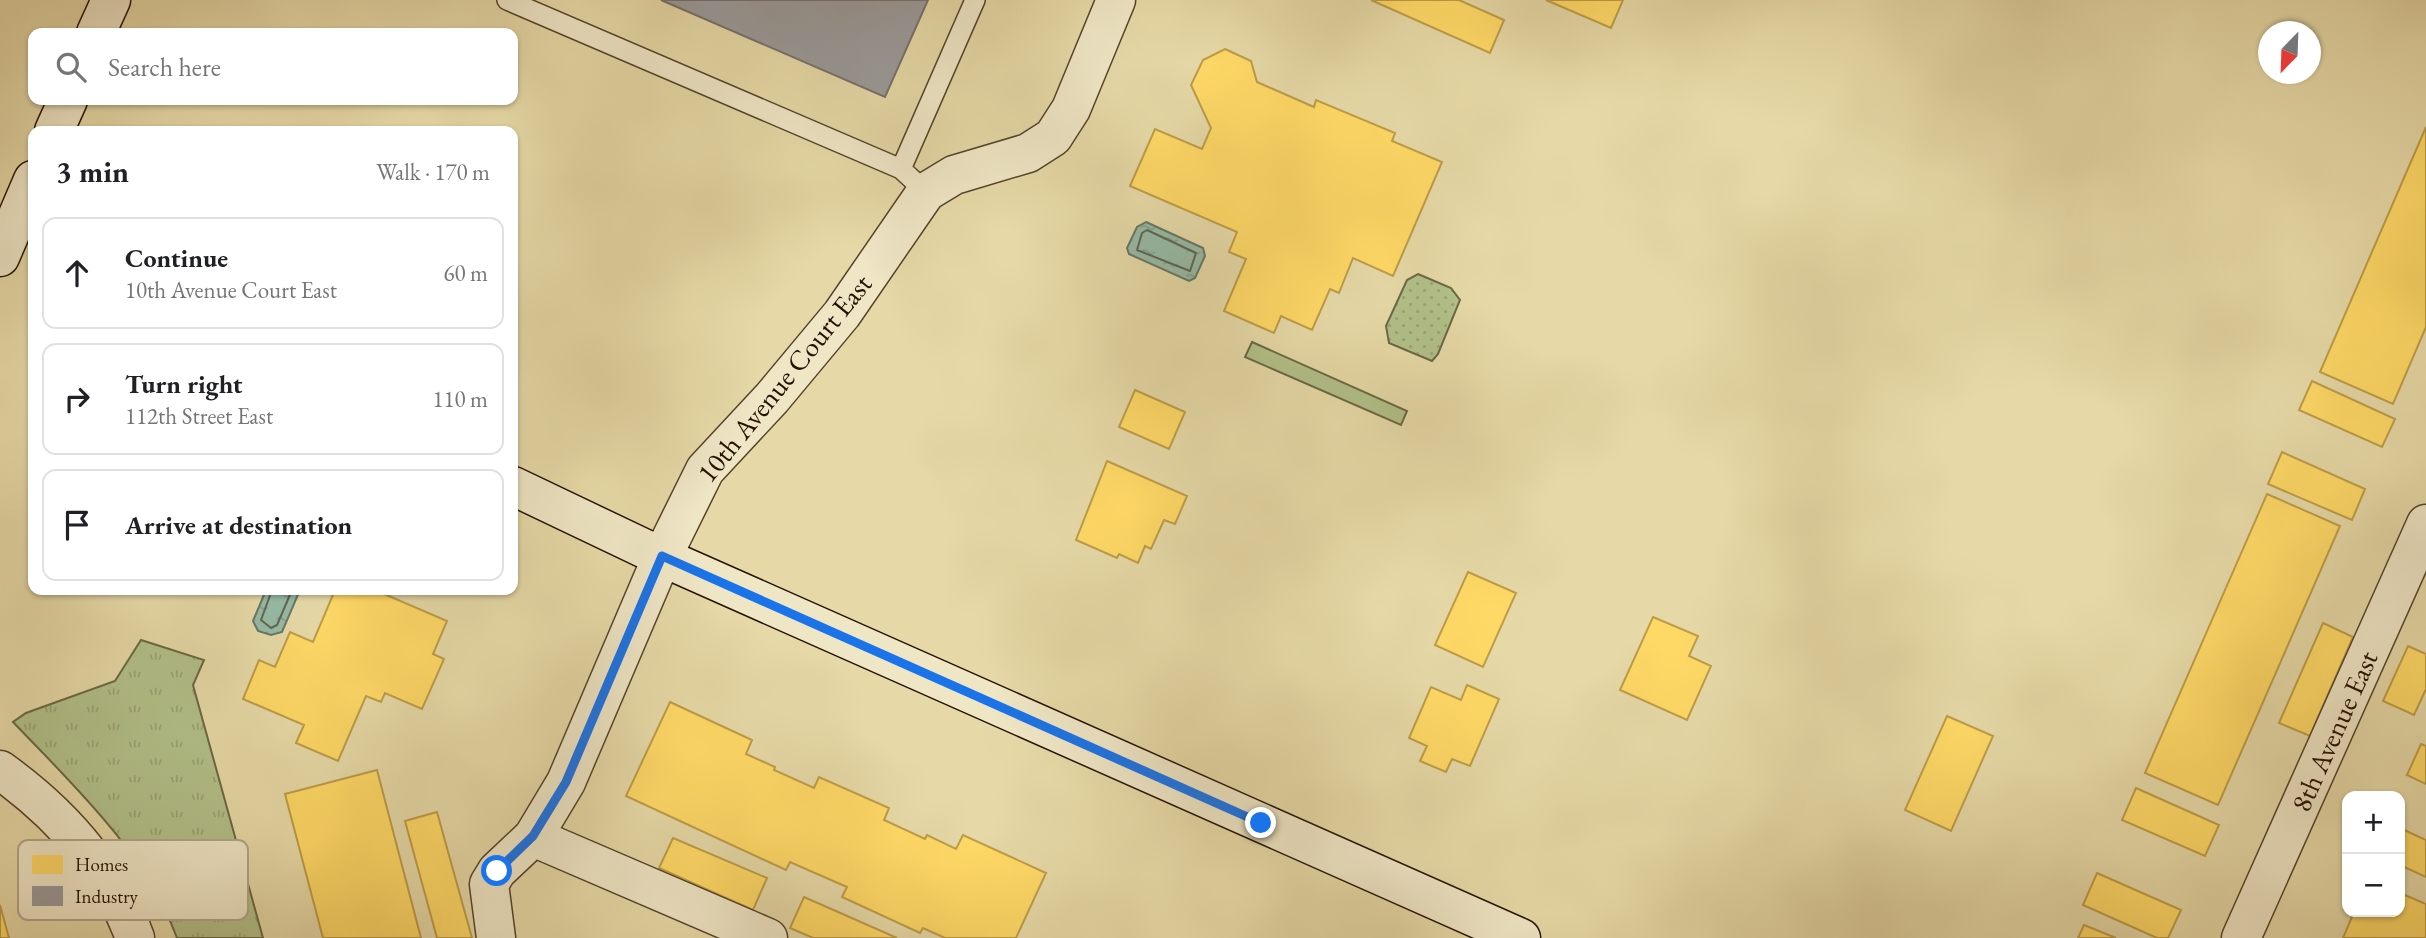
<!DOCTYPE html>
<html lang="en">
<head>
<meta charset="utf-8">
<style>
  body { margin:0; font-family:"EB Garamond",serif; background:#f6f6f6; color:#202124 }
  .controls { position:absolute; right:21px; bottom:21px; display:grid; overflow:hidden; border-radius:14px; box-shadow:0 2px 5px #0004 }
  .controls button { width:63px; height:63px; display:grid; place-items:center; padding:0; border:0; border-bottom:2px solid #e0e0e0; background:#fff; color:#202124; font:35px sans-serif }
  .compass { position:absolute; left:2258px; top:21px; width:63px; height:63px; border-radius:50%; background:#fff; box-shadow:0 2px 5px #0004; rotate:203deg }
  .stop { position:absolute; width:21px; height:21px; margin:-16px; border:5px solid #1a73e8; border-radius:50%; background:#fff }
  .stop.end { background:#1a73e8; border-color:#fff; box-shadow:0 2px 7px #0008 }
  .list { margin:0; padding:0; list-style:none }
  h2 { display:flex; justify-content:space-between; align-items:center; height:91px; margin:0; padding:0 28px; font-size:30px }
  h2 small { font-size:23px; font-weight:400; color:#757577 }
  .list li { display:grid; grid-template-columns:46px 1fr auto; gap:21px; align-items:center; box-sizing:border-box; height:112px; margin:0 14px 14px; padding:0 14px; border:2px solid #e0e0e0; border-radius:14px }
  .list b { display:block; font-size:26px; white-space:nowrap }
  .list p { margin:0; font-size:23px; white-space:nowrap; color:#757577 }
  .list em { font-size:23px; font-style:normal; color:#757577 }
  .icon { flex:none; width:38px; height:38px; fill:none; stroke:currentColor; stroke-width:2; stroke-linecap:round; stroke-linejoin:round }
  .map { position:relative; flex:none; width:2426px; height:938px; overflow:hidden }
  .search { position:absolute; background:#fff; box-shadow:0 2px 5px #0004; left:28px; top:28px; width:490px; height:77px; display:flex; align-items:center; gap:18px; box-sizing:border-box; padding:0 24px; border-radius:14px; color:#757577; font-size:26px }
  .panel { position:absolute; background:#fff; box-shadow:0 2px 5px #0004; left:28px; top:126px; width:490px; height:469px; border-radius:14px }
  .map>svg:first-child { display:block }
  .grass { fill:url(#grass-tufts); stroke:#6b6944; stroke-width:2 }
  .park { fill:url(#park-dots); stroke:#6b6944; stroke-width:2 }
  .garden { fill:#b2c089; stroke:#6b6944; stroke-width:2 }
  .water { fill:url(#water-ripples); stroke:#687764; stroke-width:2 }
  .homes { fill:#ffd966; stroke:#bd9d47; stroke-width:2 }
  .industry { fill:#999; stroke:#76706b; stroke-width:2 }
  .lines { fill:none; stroke-linecap:round; stroke-linejoin:round }
  .shore { stroke:#5d6653; stroke-width:2 }
  .lane-casing { stroke:#54442a; stroke-width:22 }
  .street-casing { stroke:#54442a; stroke-width:41 }
  .secondary-casing { stroke:#241200; stroke-width:41 }
  .lane { stroke:#efe6c6; stroke-width:19 }
  .street { stroke:#efe6c6; stroke-width:38 }
  .secondary { stroke:#efe6c6; stroke-width:38 }
  .route { stroke:#1a73e8; stroke-width:9 }
  .labels { text-anchor:middle; stroke-width:7; stroke-linejoin:round; paint-order:stroke }
  .street-label { font-size:28px; fill:#241200; stroke:#efe6c6 }
  .key { fill:#efe6c6; stroke:#b2a68b; stroke-width:2 }
  .key-label { font-size:19px; fill:#241200 }
</style>
</head>
<body>
<div class="map">
<svg width="2426" height="938" viewBox="0 0 2426 938">
  <defs>
    <pattern id="grass-tufts" width="24" height="20" patternUnits="userSpaceOnUse" patternTransform="scale(1.75)"><rect width="24" height="20" fill="#b2c089"/><path d="M3 7l-1-3M5 7V3M7 7l1-3M15 17l-1-3M17 17v-4M19 17l1-3" fill="none" stroke="#99a474"/></pattern>
    <pattern id="park-dots" width="8" height="8" patternUnits="userSpaceOnUse" patternTransform="scale(1.75)"><rect width="8" height="8" fill="#b2c089"/><path d="M2 2h.1M6 6h.1" fill="none" stroke="#99a474" stroke-width="1.8" stroke-linecap="round"/></pattern>
    <pattern id="water-ripples" width="26" height="14" patternUnits="userSpaceOnUse" patternTransform="scale(1.75)"><rect width="26" height="14" fill="#96baa6"/><path d="M2 4q2-2 4 0t4 0M15 11q2-2 4 0t4 0" fill="none" stroke="#819f8d"/></pattern>
  </defs>
  <rect width="100%" height="100%" fill="#e6d9a7"/>
  <filter id="stains"><feTurbulence type="fractalNoise" baseFrequency=".00286" numOctaves="4"/><feColorMatrix values="0 0 0 0 .2 0 0 0 0 .09 0 0 0 0 .02 0 0 0 .5 -.17"/></filter>
  <radialGradient id="worn" r=".72"><stop offset=".6" stop-color="#630" stop-opacity="0"/><stop offset="1" stop-color="#630" stop-opacity=".3"/></radialGradient>
  <path class="grass" d="M141,640l63,20 -11,25 70,253h-86c-32,-86 -102,-151 -164,-216l13,-9 89,-32z"/>
  <path class="park" d="M1418,274l33,14 9,12 -22,54 -6,7 -43,-18 -3,-17 21,-46z"/>
  <path class="garden" d="M1252,342l155,69 -6,14 -156,-68z"/>
  <path class="water" d="M1146,222l57,26 2,8 -10,22 -6,3 -60,-27 -2,-6 10,-21z
    M266,590h34l-18,42 -11,3 -13,-4 -5,-10z"/>
  <path class="homes" d="M1371,0h88l45,20 -14,33z
    M1546,0h77l-12,28z
    M1225,49l26,12 6,21 57,25 2,-7 79,33 -3,8 50,21 -49,114 -40,-18 -14,35 -9,-4 -18,41 -31,-14 -7,17 -50,-22 22,-52 -17,-7 8,-20 -107,-46 25,-57 47,20 9,-21 -20,-43 12,-25z
    M2426,127v200l-33,77 -73,-32z
    M2312,381l83,38 -13,28 -83,-37z
    M1135,390l50,22 -16,37 -50,-22z
    M2282,452l83,37 -13,31 -84,-36z
    M1107,461l80,35 -12,28 -11,-4 -13,29 -6,-3 -7,17 -19,-9 -2,4 -41,-18z
    M2267,494l73,32 -122,279 -73,-32z
    M1468,572l48,21 -33,74 -48,-22z
    M335,590h40l72,31 -14,33 11,5 -22,50 -37,-16 -4,9 -15,-6 -28,65 -42,-18 8,-18 -61,-26 16,-39 16,7 15,-35 23,10z
    M1653,617l45,19 -9,20 22,10 -24,54 -67,-30z
    M2323,623l30,14 -43,99 -31,-13z
    M2408,646l18,8v35l-12,26 -31,-14z
    M1467,685l32,14 -29,67 -18,-7 -6,13 -26,-11 7,-15 -18,-8 22,-51 30,13z
    M670,702l82,38 -6,14 29,13 -1,3 40,18 5,-11 70,31 -5,12 41,19 2,-4 29,14 7,-14 83,38 -30,65h-71l-22,-10 -3,5 -78,-36 5,-10 -57,-25 -4,8 -160,-74z
    M1947,716l46,20 -42,95 -46,-21z
    M2421,744l5,2v38l-19,-9z
    M377,770l44,168h-98l-38,-144z
    M2136,788l83,37 -14,31 -83,-36z
    M437,812l35,126h-35l-32,-117z
    M2400,828l26,12v37l-26,-12z
    M673,838l94,40 -14,32 -94,-42z
    M2097,873l84,37 -13,28h-11l-74,-33z
    M2400,893l26,11v34h-83l11,-26h46z
    M804,897l93,41h-84l-23,-10z
    M0,905l9,33h-9z
    M2084,925l32,13h-38z"/>
  <path class="industry" d="M661,0h267l-43,97z"/>
  <g class="lines">
    <path class="shore" d="M1147,230l49,23 -6,18 -53,-21 5,-17z
      M272,590l-11,30 10,8 6,-3 15,-35"/>
    <defs>
      <path id="lane" d="M507,0l394,169 25,23
        M901,169l74,-169"/>
      <path id="street" d="M0,770c60,43 110,98 135,168
        M533,837l235,101
        M496,938l-7,-54 8,-13 36,-34 33,-55 96,-225 43,-87 67,-72 70,-84 84,-122 28,-17 74,-22 25,-16 18,-28 45,-109
        M2241,938l185,-414"/>
      <path id="secondary" d="M96,33l15,-33
        M54,131l14,-31
        M0,257l33,-77
        M513,486l149,71 859,381"/>
    </defs>
    <use href="#lane" class="lane-casing"/>
    <use href="#street" class="street-casing"/>
    <use href="#secondary" class="secondary-casing"/>
    <use href="#lane" class="lane"/>
    <use href="#street" class="street"/>
    <use href="#secondary" class="secondary"/>
  </g>
  <g class="lines">
    <path class="route" d="M497,871l36,-35 33,-54 96,-226 599,267"/>
  </g>
  <g class="labels">
    <g class="street-label">
      <text transform="translate(784 378) rotate(-51)" y="10">10th Avenue Court East</text>
      <text transform="translate(2334 731) rotate(-66)" y="10">8th Avenue East</text>
    </g>
  </g>
  <rect x="18" y="840" width="230" height="80" rx="10" class="key"/>
  <rect x="32" y="855" width="31" height="19" fill="#ffd966"/>
  <rect x="32" y="886" width="31" height="20" fill="#999"/>
  <g class="key-label">
    <text x="75" y="871">Homes</text>
    <text x="75" y="903">Industry</text>
  </g>
  <rect width="100%" height="100%" filter="url(#stains)"/>
  <rect width="100%" height="100%" fill="url(#worn)"/>
</svg>
<div class="controls">
<button>+</button>
<button>−</button>
</div>
<svg class="compass" viewBox="-18 -18 36 36"><path d="M0-13l5 13h-10z" fill="#e53935"/><path d="M0 13l5-13h-10z" fill="#757577"/></svg>
<div class="stop" style="left:497px;top:871px"></div>
<div class="stop end" style="left:1261px;top:823px"></div>
<div class="search"><svg class="icon" aria-label="search" viewBox="0 0 24 24"><circle cx="10" cy="10" r="6"/><path d="M15 15l6 6"/></svg>Search here</div>
<section class="panel">
<h2>3 min<small>Walk · 170 m</small></h2>
<ul class="list">
<li><svg class="icon" aria-label="ahead" viewBox="0 0 24 24"><path d="M12 20V5M6 11l6-6 6 6"/></svg><div><b>Continue</b><p>10th Avenue Court East</p></div><em>60 m</em></li>
<li><svg class="icon" aria-label="right" viewBox="0 0 24 24"><path d="M7 20v-9h11M14 6l5 5-5 5"/></svg><div><b>Turn right</b><p>112th Street East</p></div><em>110 m</em></li>
<li><svg class="icon" aria-label="arrive" viewBox="0 0 24 24"><path d="M6 21V4h12l-3 4 3 4H6"/></svg><div><b>Arrive at destination</b></div></li>
</ul>
</section>
</div>
</body>
</html>
